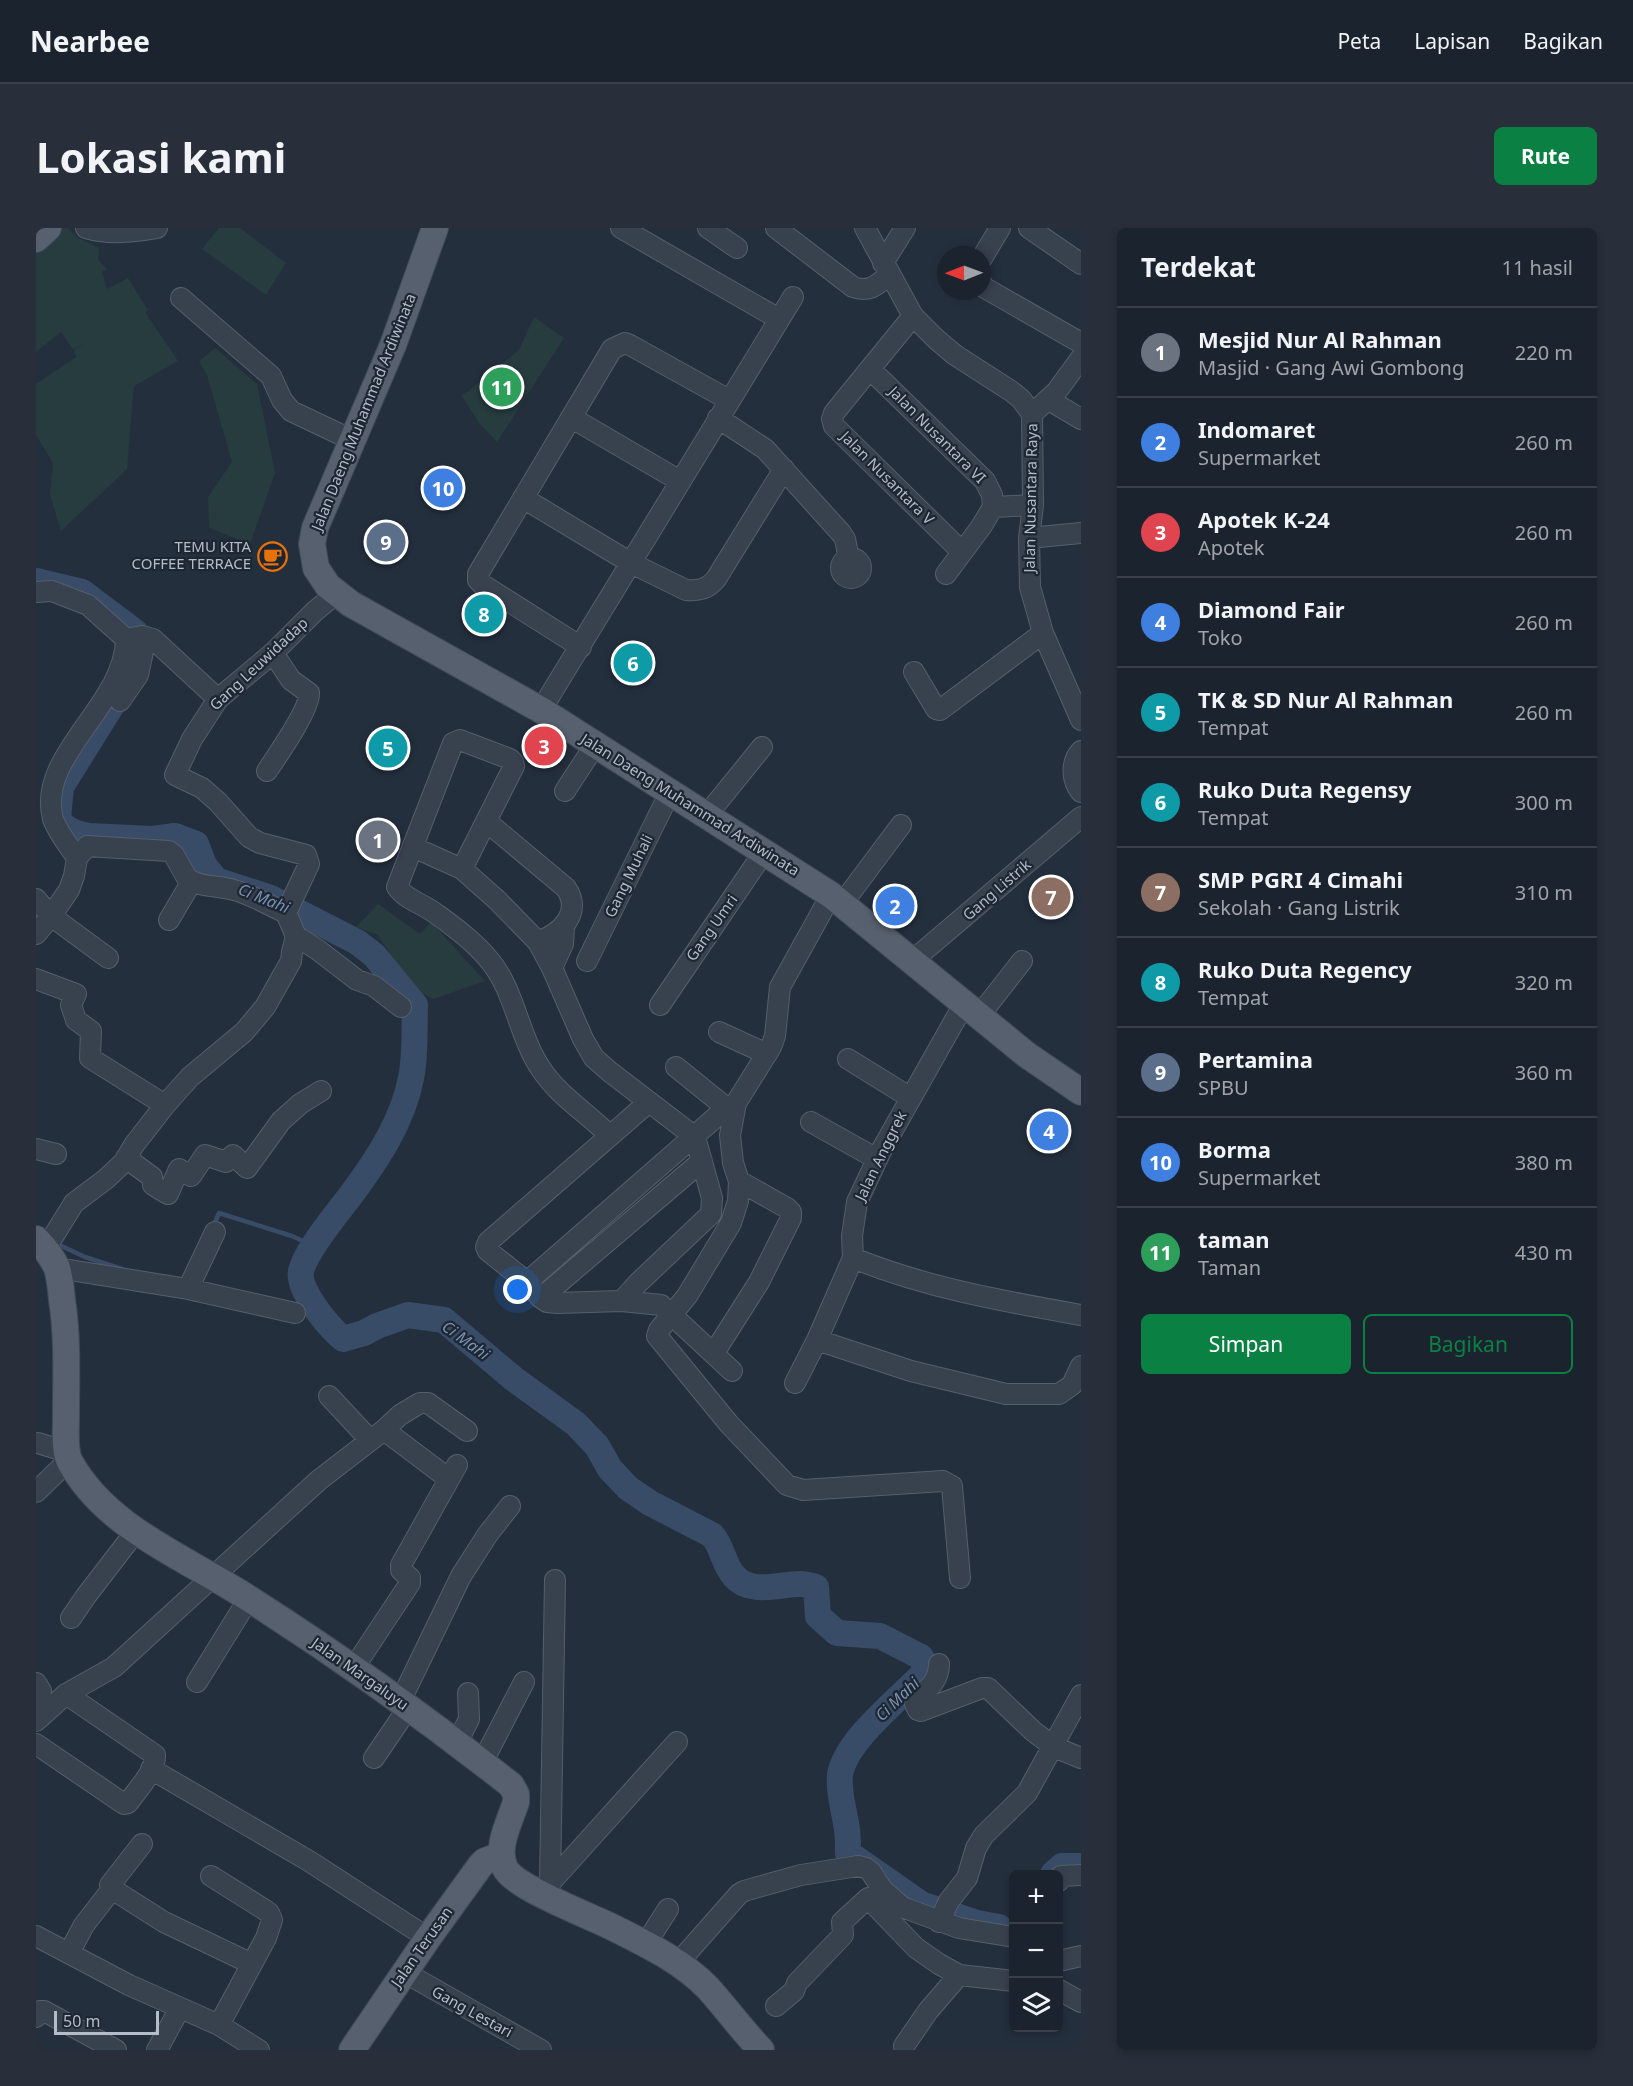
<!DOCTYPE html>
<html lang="id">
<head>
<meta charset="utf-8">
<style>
  body { margin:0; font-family:"Noto Sans",sans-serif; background:#282f3a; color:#f1f3f6 }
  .controls { position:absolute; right:18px; bottom:18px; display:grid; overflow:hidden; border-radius:9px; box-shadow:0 3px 9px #0003 }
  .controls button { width:54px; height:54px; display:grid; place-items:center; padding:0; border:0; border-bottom:2px solid #39404a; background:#1b232e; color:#f1f3f6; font:30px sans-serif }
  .compass { position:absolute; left:901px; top:18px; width:54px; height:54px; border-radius:50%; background:#1b232e; box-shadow:0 3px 9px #0003; rotate:269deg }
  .scale { position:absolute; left:18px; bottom:15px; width:105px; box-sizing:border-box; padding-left:6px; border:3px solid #b4bcc9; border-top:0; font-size:16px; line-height:21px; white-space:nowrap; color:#b4bcc9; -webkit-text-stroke:4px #1d2633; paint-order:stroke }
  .you { position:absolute; left:482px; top:1062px; width:21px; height:21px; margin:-15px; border:4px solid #fff; border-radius:50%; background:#1a73e8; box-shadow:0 0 0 9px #1a73e833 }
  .badge { display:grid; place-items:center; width:39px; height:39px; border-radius:50%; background:#0b8043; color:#fff; font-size:20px; font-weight:700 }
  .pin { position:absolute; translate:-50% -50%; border:3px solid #fff; box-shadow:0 2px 6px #0006 }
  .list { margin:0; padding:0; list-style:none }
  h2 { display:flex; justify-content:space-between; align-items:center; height:78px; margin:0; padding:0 24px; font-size:26px }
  h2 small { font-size:20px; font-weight:400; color:#a0a4aa }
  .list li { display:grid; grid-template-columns:39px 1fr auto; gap:18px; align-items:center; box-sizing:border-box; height:90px; padding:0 24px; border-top:2px solid #39404a }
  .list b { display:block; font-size:22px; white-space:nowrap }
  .list p { margin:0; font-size:20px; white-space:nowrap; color:#a0a4aa }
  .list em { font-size:20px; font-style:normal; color:#a0a4aa }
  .actions { display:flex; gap:12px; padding:18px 24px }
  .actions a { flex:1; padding:14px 0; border:2px solid #0b8043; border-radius:9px; text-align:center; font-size:21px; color:#0b8043 }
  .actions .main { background:#0b8043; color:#fff }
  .icon { flex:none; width:33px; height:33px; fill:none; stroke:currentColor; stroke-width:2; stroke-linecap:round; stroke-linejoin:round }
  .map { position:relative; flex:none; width:1045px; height:1822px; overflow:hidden; border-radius:9px }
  header { display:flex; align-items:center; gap:36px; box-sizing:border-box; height:84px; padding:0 30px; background:#1b232e; border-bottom:2px solid #39404a }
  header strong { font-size:28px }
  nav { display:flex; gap:33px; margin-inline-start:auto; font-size:21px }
  .intro { display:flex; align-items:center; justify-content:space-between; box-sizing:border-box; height:144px; padding:0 36px }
  h1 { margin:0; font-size:42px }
  .button { padding:15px 27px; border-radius:9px; background:#0b8043; color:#fff; font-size:21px; font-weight:700 }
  main { display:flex; gap:36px; padding:0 36px }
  aside { flex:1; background:#1b232e; border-radius:9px; box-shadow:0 3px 9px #0003 }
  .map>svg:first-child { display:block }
  .green { fill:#263c3f }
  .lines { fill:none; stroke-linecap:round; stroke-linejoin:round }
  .stream { stroke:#394c67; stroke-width:4.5 }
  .river { stroke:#394c67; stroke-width:26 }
  .minor-casing { stroke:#565f6c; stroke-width:22 }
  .major-casing { stroke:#414a57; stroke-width:28 }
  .minor { stroke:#38414e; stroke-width:20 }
  .major { stroke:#56606e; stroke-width:26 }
  .labels { text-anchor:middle; stroke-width:4.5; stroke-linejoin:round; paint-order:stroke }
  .street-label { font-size:15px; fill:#b4bcc9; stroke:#1d2633 }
  .poi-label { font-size:15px; fill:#b4bcc9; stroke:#1d2633; text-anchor:end }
  .water-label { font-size:16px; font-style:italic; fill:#7c92b1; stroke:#1d2633 }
</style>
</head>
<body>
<header>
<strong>Nearbee</strong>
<nav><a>Peta</a><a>Lapisan</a><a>Bagikan</a></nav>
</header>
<div class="intro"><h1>Lokasi kami</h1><a class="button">Rute</a></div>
<main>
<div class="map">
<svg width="1045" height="1822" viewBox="0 0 1045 1822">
  <rect width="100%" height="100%" fill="#242f3e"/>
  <path class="green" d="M26,0h6l10,10 21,10 -1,12 9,9 -5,3 5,17 21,-11 20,32 -3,2 33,49 -44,25 -7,83 -66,62 -11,-36 3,-32 -17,-28v-51l40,-27 -2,-7 10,-6 -11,5 -12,-17 -25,20v-98z
    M183,0h21l46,35 -20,32 -64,-46z
    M498,89l30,21 -67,104 -18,-19 -17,-27 57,-46z
    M179,120l42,36 18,89 -25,71 -41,-16 -1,-31 24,-35 -25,-87 -8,-14z
    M342,676l42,30 11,-12 54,59 -52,18 -19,-10 -14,-19 -22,-35 -22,-8z"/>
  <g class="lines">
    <path class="stream" d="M177,999l6,-14 73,23 22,10
      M19,1015l30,14 37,12"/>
    <path class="river" d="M0,353l46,11 53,40v36l-74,119 -3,31 5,8 10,6 16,4 63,3 23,-3 21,8 8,21 12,15 55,18 86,44 17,13 41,50c-1,23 1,50 -4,73 -8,43 -34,82 -60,117 -13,17 -45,55 -50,76 -4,19 28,56 42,68l21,-6 13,-7 31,-11 36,5 70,59 62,45 21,22 13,23 18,19 22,15 62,32c11,12 11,29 22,41 17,20 47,7 68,8 4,0 9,2 14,3l2,29 19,17 43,3 41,21 4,8 -1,8c-24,25 -79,68 -84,102 -2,19 5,37 7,55 1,8 1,16 1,23l73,51 56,19 22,4
      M1017,1646l9,-8h19"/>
    <defs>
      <path id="minor" d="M50,0c22,7 48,4 71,0
        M585,0l158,91
        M672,0l29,20
        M740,0l77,59c16,6 24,-2 36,-12
        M829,0l48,88 23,23 19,16 56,36 10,8 11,15 1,91 -4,33 1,49 13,46 38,87
        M993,0l52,36
        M946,30l18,-30
        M847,35l22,-35
        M946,56l3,4 96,55
        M145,70l90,78 11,24 9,11 61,29
        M877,88l-79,97 -2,6 2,7 127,125
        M834,141l115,112 7,14 1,12
        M1013,172l32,19
        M996,186l25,-23 24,-33
        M536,190l108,63
        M682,190l47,31 76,84 4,6 4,20
        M487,270l108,65 55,27c13,1 22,-1 30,-11l68,-110
        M957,279l40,-2
        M993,310l52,-5
        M805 340a10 10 0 1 1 20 0a10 10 0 1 1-20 0Z
        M910,346l35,-47 12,-20
        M0,364l16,-1 36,14 38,34 16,-3 11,3 65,60
        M545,419l-98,-62 -5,-5v-6l134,-225 13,-6 5,2 99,55
        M878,444l22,37 4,1 103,-77
        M84,473l18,-26 8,-38
        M505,482l252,-413
        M1045,523c-11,12 -9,30 0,41
        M231,543c10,-15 43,-62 42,-78l-18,-13 -18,-27
        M529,563l30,-46
        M671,587l55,-68
        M451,594l79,66c17,25 -5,45 -28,54
        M377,619l49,22 35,31 41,42 14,26 31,71 11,19 16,14 85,65 17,61 -1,16 -73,69 -16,18
        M41,630c-8,-12 -19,-25 -24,-39 -17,-64 72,-113 73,-180
        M426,641l52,-103 -1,-4 -3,-3 -50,-19 -7,3 -56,144c8,12 26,17 38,26 19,14 40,29 55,48 25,30 29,76 51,108 18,27 46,44 69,67
        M795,667l-51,92 -5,49 -4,11 -35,56 -6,32 3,28 6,18 -1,20 -7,22 -44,73 -28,34 -2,6 72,88 58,61 16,5 140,-9 9,5 8,92
        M0,671l15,17 57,42
        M806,676l59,-79
        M250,685l23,-49 -3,-9 -46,-12 -11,-6 -31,-35 -16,-14 -27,-13 17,-36 26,-40 55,-46 42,-42 22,-18
        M133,692l23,-39
        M0,706l15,-18 18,-26 5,-14 3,-18 10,-12 82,5 5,4 14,25c17,8 29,5 46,10 18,5 35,15 52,23
        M260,708l22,14 39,30 17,6 27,21
        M551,733l83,-169
        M876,733l169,-144
        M516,740l11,-24 1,-17
        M0,751l40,15 -5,11 5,15 15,11 -1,27 75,47
        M624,777l104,-153
        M943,788l43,-55
        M683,804l48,22
        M812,831l63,39
        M640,839l52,42
        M613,874l-161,140 -2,5 2,4 39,31 14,16 6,4 10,1 65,-2 39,4
        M775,894l66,37
        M0,921l20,5
        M90,930l26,19 1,8 15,9 11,-25 12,7 14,-21 21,7 7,-7 14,13 34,-47 19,-17 21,-13
        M10,1020l28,-45 32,-24 18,-17 10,-17 31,-40 25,-28 54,-45 21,-25 26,-46 1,-9 4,-16 -10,-23
        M817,1030c74,30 149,43 228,57
        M21,1040l131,21 107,24
        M491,1054l189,-165 20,-14
        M152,1061l27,-57
        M505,1070l161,-137
        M626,1078l70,65
        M781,1112l94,31 95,23h53l13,-9 9,-19
        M676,1123l7,-6 40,-63 32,-64v-6l-4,-4 -48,-27
        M759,1155l22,-43 36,-82 -1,-22 5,-34 24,-51 83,-147
        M293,1168l41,44
        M348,1202l65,49
        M2,1215l29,9
        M0,1264l33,-32
        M35,1390l15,-22 50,-65
        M903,1436c0,17 -11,25 -23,36l-1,4 3,6 3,1 61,-23h6l45,43 21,16 27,11
        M317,1441l57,-86v-5l-9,-8v-5l56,-100
        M161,1454l52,-84
        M0,1455l5,8 -5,9
        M364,1474l61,-126 27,-42 22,-28
        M0,1493l30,-27 48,-27 205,-187 65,-50 16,-15 20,-12h8l39,28
        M421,1515l12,-24 -1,-26
        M0,1516l88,60 4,-1c9,-13 28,-32 27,-48l-89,-61
        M338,1530l34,-50
        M446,1535l42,-81
        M115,1541l158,92 119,77
        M175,1648l54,34 4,3 3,7 -6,18 -47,87
        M1023,1653l2,-5 20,-1
        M514,1655l127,-141
        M76,1661l52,33 88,42
        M509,1667l5,-12 5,-303
        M903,1694l10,-21 18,-23 9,-30 8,-13 43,-42 54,-98
        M0,1708l93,49 90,40 40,25
        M609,1717l23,-36
        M33,1725l15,-28 28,-36 -2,-4 32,-41
        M1023,1733l22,-5
        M642,1735l61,-69 5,-3 57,-16 57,-9 8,2 5,4 11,17 20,18 57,21 55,9
        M368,1744l137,78
        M1023,1762l22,12
        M740,1778l18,-15 3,-8 46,-48 -1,-13 26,-24 48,50 23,16 20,11 55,6
        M0,1789l4,-6h4l72,39
        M868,1818l24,-35 31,-36
        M121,1822l23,-42"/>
      <path id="major" d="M399,0l-42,117 -78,183 -3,16 4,24 12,18 23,18 190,106 290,185 196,160 54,37
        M0,11l12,-11
        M0,1011c8,8 16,18 21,29 3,10 4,21 5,32 6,38 4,78 4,117 0,14 -2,34 4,45 37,67 117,96 178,136 91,58 179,121 263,187l5,9v8c-6,19 -21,46 -11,66 9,19 85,48 107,59 32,16 70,34 96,61 18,20 34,42 53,62
        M316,1822l76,-112 52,-72 5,-5 16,-6"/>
    </defs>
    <use href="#minor" class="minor-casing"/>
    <use href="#major" class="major-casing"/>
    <use href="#minor" class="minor"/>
    <use href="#major" class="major"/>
  </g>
  <defs>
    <symbol id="cafe-ring" viewBox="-11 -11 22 22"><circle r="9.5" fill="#1d2633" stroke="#e8710a" stroke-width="1.5"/><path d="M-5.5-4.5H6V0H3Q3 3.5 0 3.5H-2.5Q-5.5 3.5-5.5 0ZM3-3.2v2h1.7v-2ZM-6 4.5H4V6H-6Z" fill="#e8710a"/></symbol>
  </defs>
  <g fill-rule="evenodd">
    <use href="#cafe-ring" x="220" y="312" width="33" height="33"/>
  </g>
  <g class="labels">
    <g class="street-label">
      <text transform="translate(328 184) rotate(-68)" y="5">Jalan Daeng Muhammad Ardiwinata</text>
      <text transform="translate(901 207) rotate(45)" y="5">Jalan Nusantara VI</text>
      <text transform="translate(851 250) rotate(45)" y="5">Jalan Nusantara V</text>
      <text transform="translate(995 270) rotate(-89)" y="5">Jalan Nusantara Raya</text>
      <text transform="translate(223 436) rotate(-43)" y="5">Gang Leuwidadap</text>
      <text transform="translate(654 577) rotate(32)" y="5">Jalan Daeng Muhammad Ardiwinata</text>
      <text transform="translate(593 648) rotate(-64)" y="5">Gang Muhali</text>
      <text transform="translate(961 662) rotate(-41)" y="5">Gang Listrik</text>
      <text transform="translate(676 700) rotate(-55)" y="5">Gang Umri</text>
      <text transform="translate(845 928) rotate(-64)" y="5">Jalan Anggrek</text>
      <text transform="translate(324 1446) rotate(35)" y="5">Jalan Margaluyu</text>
      <text transform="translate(386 1719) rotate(-55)" y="5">Jalan Terusan</text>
      <text transform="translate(436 1784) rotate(29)" y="5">Gang Lestari</text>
    </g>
    <g class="poi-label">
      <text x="215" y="324">TEMU KITA<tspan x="215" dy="17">COFFEE TERRACE</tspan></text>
    </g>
    <g class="water-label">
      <text transform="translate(228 670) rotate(22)" y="6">Ci Mahi</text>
      <text transform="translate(430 1112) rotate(36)" y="6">Ci Mahi</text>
      <text transform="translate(861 1471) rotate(-44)" y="6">Ci Mahi</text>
    </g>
  </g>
</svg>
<div class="controls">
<button>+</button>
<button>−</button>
<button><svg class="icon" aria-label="layers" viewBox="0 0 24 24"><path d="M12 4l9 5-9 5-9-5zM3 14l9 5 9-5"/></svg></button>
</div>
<svg class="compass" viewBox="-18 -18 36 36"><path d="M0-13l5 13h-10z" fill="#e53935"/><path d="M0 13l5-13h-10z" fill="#a0a4aa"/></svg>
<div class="scale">50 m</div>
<div class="you"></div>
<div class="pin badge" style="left:342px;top:612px;background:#6b7280">1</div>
<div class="pin badge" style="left:859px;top:678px;background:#3f7fe0">2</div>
<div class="pin badge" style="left:508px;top:518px;background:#e0444e">3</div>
<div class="pin badge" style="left:1013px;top:903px;background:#3f7fe0">4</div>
<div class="pin badge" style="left:352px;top:520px;background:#0f9aa8">5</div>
<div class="pin badge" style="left:597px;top:435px;background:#0f9aa8">6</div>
<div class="pin badge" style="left:1015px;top:669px;background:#8d6e63">7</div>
<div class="pin badge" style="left:448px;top:386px;background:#0f9aa8">8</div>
<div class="pin badge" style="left:350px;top:314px;background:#5c6f8a">9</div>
<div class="pin badge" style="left:407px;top:260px;background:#3f7fe0">10</div>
<div class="pin badge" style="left:466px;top:159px;background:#2e9e5b">11</div>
</div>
<aside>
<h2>Terdekat<small>11 hasil</small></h2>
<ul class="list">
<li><span class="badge" style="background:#6b7280">1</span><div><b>Mesjid Nur Al Rahman</b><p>Masjid · Gang Awi Gombong</p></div><em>220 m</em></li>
<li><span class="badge" style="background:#3f7fe0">2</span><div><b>Indomaret</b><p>Supermarket</p></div><em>260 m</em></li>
<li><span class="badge" style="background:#e0444e">3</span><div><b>Apotek K-24</b><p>Apotek</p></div><em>260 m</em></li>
<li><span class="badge" style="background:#3f7fe0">4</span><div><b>Diamond Fair</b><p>Toko</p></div><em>260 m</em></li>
<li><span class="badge" style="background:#0f9aa8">5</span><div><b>TK &amp; SD Nur Al Rahman</b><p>Tempat</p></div><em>260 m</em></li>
<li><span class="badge" style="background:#0f9aa8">6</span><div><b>Ruko Duta Regensy</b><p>Tempat</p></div><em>300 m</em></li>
<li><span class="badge" style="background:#8d6e63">7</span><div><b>SMP PGRI 4 Cimahi</b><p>Sekolah · Gang Listrik</p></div><em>310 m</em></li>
<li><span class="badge" style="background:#0f9aa8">8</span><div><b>Ruko Duta Regency</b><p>Tempat</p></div><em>320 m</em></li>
<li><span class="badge" style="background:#5c6f8a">9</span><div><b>Pertamina</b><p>SPBU</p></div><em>360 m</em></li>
<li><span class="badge" style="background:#3f7fe0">10</span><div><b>Borma</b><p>Supermarket</p></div><em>380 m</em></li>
<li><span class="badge" style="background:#2e9e5b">11</span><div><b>taman</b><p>Taman</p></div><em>430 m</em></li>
</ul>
<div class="actions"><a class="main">Simpan</a><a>Bagikan</a></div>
</aside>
</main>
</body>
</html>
